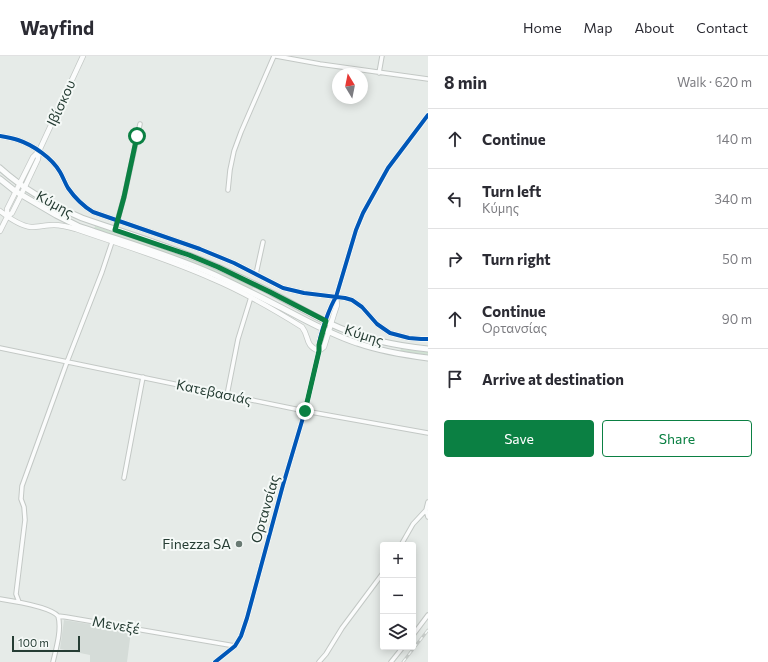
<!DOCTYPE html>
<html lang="en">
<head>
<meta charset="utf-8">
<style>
  body { margin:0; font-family:Commissioner,sans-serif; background:#f7f7f7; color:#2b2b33 }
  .controls { position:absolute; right:12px; bottom:12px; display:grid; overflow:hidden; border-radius:4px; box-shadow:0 2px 10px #0003 }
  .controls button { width:36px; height:36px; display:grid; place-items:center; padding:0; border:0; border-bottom:1px solid #e1e1e2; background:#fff; color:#2b2b33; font:20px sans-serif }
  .compass { position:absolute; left:332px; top:12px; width:36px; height:36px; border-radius:50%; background:#fff; box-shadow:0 2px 10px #0003; rotate:350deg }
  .scale { position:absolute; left:12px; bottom:10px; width:68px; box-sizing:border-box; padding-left:4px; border:2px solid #263d34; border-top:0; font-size:11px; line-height:14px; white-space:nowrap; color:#263d34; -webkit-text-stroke:3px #f5f9f7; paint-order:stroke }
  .stop { position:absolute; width:12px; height:12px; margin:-9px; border:3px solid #0b8043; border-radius:50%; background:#fff }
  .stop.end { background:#0b8043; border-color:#fff; box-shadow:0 1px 4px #0008 }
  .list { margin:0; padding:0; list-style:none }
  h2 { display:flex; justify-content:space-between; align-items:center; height:52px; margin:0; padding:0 16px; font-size:17px }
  h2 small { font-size:13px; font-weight:400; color:#7c7c81 }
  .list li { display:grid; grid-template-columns:26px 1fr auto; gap:12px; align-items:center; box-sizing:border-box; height:60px; padding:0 16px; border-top:1px solid #e1e1e2 }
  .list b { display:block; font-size:15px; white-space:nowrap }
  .list p { margin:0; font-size:13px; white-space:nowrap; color:#7c7c81 }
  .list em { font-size:13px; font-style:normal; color:#7c7c81 }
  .actions { display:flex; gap:8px; padding:12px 16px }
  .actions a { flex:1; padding:9px 0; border:1px solid #0b8043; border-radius:4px; text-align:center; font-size:14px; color:#0b8043 }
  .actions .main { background:#0b8043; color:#fff }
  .icon { flex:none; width:22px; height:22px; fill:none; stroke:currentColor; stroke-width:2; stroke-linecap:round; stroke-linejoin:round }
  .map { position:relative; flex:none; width:428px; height:606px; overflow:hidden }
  header { display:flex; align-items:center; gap:24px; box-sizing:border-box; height:56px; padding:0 20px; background:#fff; border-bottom:1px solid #e1e1e2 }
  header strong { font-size:19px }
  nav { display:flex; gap:22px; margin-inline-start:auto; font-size:14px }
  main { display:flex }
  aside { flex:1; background:#fff }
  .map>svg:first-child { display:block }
  .built { fill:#d5dcd8 }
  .green { fill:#d1e2d4 }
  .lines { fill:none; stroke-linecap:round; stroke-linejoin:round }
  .minor-casing { stroke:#c3c8c5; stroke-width:5.5 }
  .tertiary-casing { stroke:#c3c8c5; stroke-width:6 }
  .secondary-casing { stroke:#c2c8c5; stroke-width:7 }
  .minor { stroke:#fbfcfc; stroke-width:3.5 }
  .tertiary { stroke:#fbfcfc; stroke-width:4.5 }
  .secondary { stroke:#fbfcfc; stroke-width:5 }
  .rail-casing { stroke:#c7ccc9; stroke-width:3 }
  .rail { stroke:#f5f9f7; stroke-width:1.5; stroke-dasharray:4.5; stroke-linecap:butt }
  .cycleway-casing { stroke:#f5f9f7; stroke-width:6 }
  .cycleway { stroke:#0057b8; stroke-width:4 }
  .route { stroke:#0b8043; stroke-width:5 }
  .poi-dot { fill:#697a73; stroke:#f5f9f7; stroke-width:1.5 }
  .labels { text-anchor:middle; stroke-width:4; stroke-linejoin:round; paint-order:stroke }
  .street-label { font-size:14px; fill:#263d34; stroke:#f5f9f7 }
  .poi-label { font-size:14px; fill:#263d34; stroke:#f5f9f7; text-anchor:end }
</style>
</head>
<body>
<header>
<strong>Wayfind</strong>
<nav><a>Home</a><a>Map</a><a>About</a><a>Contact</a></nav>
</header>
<main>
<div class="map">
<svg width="428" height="606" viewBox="0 0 428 606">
  <rect width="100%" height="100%" fill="#e6ebe8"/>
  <path class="built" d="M64,564l67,11 -4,31h-37v-7l-30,-6z"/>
  <path class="green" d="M95,170l93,31 66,30 -2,2 -65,-29 -93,-31z
    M401,293l27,3v3l-28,-4z"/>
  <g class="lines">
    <defs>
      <path id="minor" d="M276,0l44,8 108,15
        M379,17l3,-17
        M228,134l2,-20 4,-19 7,-19 33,-76
        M115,173l9,-32 16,-73
        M256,218l7,-32
        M336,241l20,-67 7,-17 25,-45 40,-53
        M0,292l305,63 123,22
        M227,339l11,-56 13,-42
        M124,422l19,-101
        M428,446l-2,8 2,7
        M401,489l12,-21 13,-14
        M0,543c13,2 50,8 58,17l8,1 169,29
        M19,546l-3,-8 9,-74 -1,-13 -3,-8 1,-13 45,-124 35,-90 10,-30
        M413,579l15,-20
        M53,606c3,-13 9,-33 5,-46
        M215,606l20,-16 6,-10 6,-18 36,-133 22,-74 14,-60
        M319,606l7,-8 16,-26 41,-55
        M391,606l12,-15"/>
      <path id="tertiary" d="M0,80c6,1 12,2 18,4 15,5 34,18 42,32 3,5 5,11 8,16 7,10 15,18 25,24l107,37 34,14 49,25 21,5 41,5 7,2 10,7 15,17 13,9 19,5 12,1h7
        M0,155c9,7 20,15 31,16 8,0 15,-2 23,-2 8,0 15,2 22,4 46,16 93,30 137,50 31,13 60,30 89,48 8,10 2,18 17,24
        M7,161v-8l26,-52 6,-6
        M0,175l7,-14 5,-4 9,-18 17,-36 1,-8 44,-95
        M319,295l5,-4 10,-33 3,-9 -1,-8
        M319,295c0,-1 0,-5 0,-6 1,-11 11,-39 17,-48"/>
      <path id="secondary" d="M0,112c23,21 54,38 82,50 46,16 93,30 138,50 17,8 35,16 52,25 22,11 44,25 68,35 28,12 58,18 88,21
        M0,123l15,12 41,24 22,11c46,16 93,29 137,49 21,10 42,20 63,31 26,13 51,28 79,37 23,8 47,12 71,15"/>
    </defs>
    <use href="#minor" class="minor-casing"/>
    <use href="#tertiary" class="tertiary-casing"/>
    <use href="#secondary" class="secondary-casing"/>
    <use href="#minor" class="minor"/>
    <use href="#tertiary" class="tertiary"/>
    <use href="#secondary" class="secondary"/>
    <defs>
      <path id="rail" d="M403,606l25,-32"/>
    </defs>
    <use href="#rail" class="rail-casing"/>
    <use href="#rail" class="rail"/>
    <defs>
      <path id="cycleway" d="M0,80c6,1 12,2 18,4 15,5 34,18 42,32 3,5 5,11 8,16 7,10 15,18 25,24l107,37 34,14 49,25 21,5 41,5 7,2 10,7 15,17 13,9 19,5 12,1h7
        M215,606l20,-16 6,-10 6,-18 36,-133 22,-74 14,-60c0,-1 0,-5 0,-6 1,-11 11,-39 17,-48l20,-67 7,-17 25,-45 40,-53"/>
    </defs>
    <use href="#cycleway" class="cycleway-casing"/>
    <use href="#cycleway" class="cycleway"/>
  </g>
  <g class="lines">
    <path class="route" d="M137,80l-13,61 -9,33 74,25 29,12 52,25 56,29 -7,24v6l-14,60"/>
  </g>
  <circle class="poi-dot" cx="239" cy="488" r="4"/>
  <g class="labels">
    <g class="street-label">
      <text transform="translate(61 47) rotate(-65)" y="5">Ιβίσκου</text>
      <text transform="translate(55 148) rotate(29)" y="5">Κύμης</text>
      <text transform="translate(364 279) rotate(18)" y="5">Κύμης</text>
      <text transform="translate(214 336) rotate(12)" y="5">Κατεβασιάς</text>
      <text transform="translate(265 453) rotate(-74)" y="5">Ορτανσίας</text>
      <text transform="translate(116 569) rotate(10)" y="5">Μενεξέ</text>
    </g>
    <g class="poi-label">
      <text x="231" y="493">Finezza SA</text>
    </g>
  </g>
</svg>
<div class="controls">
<button>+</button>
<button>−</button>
<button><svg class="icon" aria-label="layers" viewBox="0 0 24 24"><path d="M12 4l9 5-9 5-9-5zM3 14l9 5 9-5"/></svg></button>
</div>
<svg class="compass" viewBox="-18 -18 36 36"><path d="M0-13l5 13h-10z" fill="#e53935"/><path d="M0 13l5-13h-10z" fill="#7c7c81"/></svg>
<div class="scale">100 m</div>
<div class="stop" style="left:137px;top:80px"></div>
<div class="stop end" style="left:305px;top:355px"></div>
</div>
<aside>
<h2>8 min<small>Walk · 620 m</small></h2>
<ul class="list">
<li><svg class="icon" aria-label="ahead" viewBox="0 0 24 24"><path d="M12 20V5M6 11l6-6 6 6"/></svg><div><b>Continue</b></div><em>140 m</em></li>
<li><svg class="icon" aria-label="left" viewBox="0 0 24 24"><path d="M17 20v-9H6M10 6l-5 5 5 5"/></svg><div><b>Turn left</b><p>Κύμης</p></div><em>340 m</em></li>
<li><svg class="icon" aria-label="right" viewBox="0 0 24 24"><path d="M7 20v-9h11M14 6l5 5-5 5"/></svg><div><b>Turn right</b></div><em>50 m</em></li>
<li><svg class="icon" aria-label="ahead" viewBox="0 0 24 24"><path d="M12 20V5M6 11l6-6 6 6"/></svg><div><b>Continue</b><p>Ορτανσίας</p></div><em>90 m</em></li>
<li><svg class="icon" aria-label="arrive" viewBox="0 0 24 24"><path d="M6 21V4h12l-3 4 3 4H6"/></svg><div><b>Arrive at destination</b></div></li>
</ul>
<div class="actions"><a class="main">Save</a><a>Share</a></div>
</aside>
</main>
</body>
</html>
